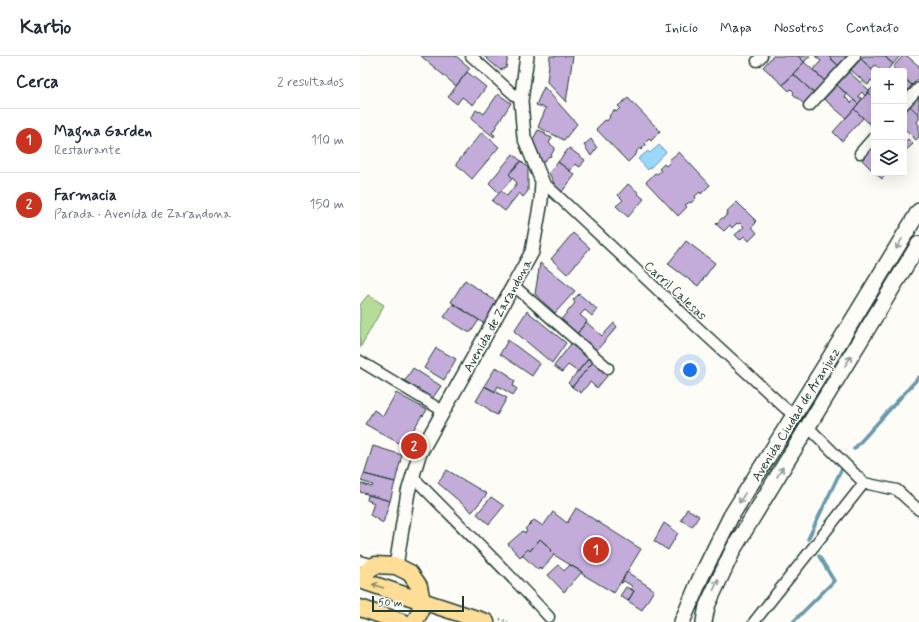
<!DOCTYPE html>
<html lang="es">
<head>
<meta charset="utf-8">
<style>
  body { margin:0; font-family:Mynerve,sans-serif; background:#f6f6f7; color:#1f2937 }
  .controls { position:absolute; right:12px; top:12px; display:grid; overflow:hidden; border-radius:4px; box-shadow:0 4px 16px #0002 }
  .controls button { width:36px; height:36px; display:grid; place-items:center; padding:0; border:0; border-bottom:1px solid #e0e1e3; background:#fff; color:#1f2937; font:20px sans-serif }
  .scale { position:absolute; left:12px; bottom:10px; width:92px; box-sizing:border-box; padding-left:4px; border:2px solid #1f3d34; border-top:0; font-size:11px; line-height:14px; white-space:nowrap; color:#1f3d34; -webkit-text-stroke:3px #fdfcf7; paint-order:stroke }
  .you { position:absolute; left:330px; top:314px; width:14px; height:14px; margin:-10px; border:3px solid #fff; border-radius:50%; background:#1a73e8; box-shadow:0 0 0 6px #1a73e833 }
  .badge { display:grid; place-items:center; width:26px; height:26px; border-radius:50%; background:#c8321e; color:#fff; font-size:13px; font-weight:700 }
  .pin { position:absolute; translate:-50% -50%; border:2px solid #fff; box-shadow:0 1px 4px #0006 }
  .list { margin:0; padding:0; list-style:none }
  h2 { display:flex; justify-content:space-between; align-items:center; height:52px; margin:0; padding:0 16px; font-size:17px }
  h2 small { font-size:13px; font-weight:400; color:#747a83 }
  .list li { display:grid; grid-template-columns:26px 1fr auto; gap:12px; align-items:center; box-sizing:border-box; height:64px; padding:0 16px; border-top:1px solid #e0e1e3 }
  .list b { display:block; font-size:15px; white-space:nowrap }
  .list p { margin:0; font-size:13px; white-space:nowrap; color:#747a83 }
  .list em { font-size:13px; font-style:normal; color:#747a83 }
  .icon { flex:none; width:22px; height:22px; fill:none; stroke:currentColor; stroke-width:2; stroke-linecap:round; stroke-linejoin:round }
  .map { position:relative; flex:none; width:559px; height:566px; overflow:hidden }
  header { display:flex; align-items:center; gap:24px; box-sizing:border-box; height:56px; padding:0 20px; background:#fff; border-bottom:1px solid #e0e1e3 }
  header strong { font-size:19px }
  nav { display:flex; gap:22px; margin-inline-start:auto; font-size:14px }
  main { display:flex }
  aside { flex:1; background:#fff }
  .map>svg:first-child { display:block }
  .green { fill:#b5dd99; stroke:#6a8d66 }
  .water { fill:#9ad7fb; stroke:#6999ab }
  .lines { fill:none; stroke-linecap:round; stroke-linejoin:round }
  .stream { stroke:#6999ab; stroke-width:3.5 }
  .building { fill:#c4acda; stroke:#1f3d34 }
  .minor-casing { stroke:#1f3d34; stroke-width:13 }
  .tertiary-casing { stroke:#1f3d34; stroke-width:16 }
  .secondary-casing { stroke:#1f3d34; stroke-width:18 }
  .primary-casing { stroke:#1f3d34; stroke-width:19 }
  .path { stroke:#1f3d34; stroke-width:2; stroke-dasharray:1 3; stroke-linecap:butt }
  .minor { stroke:#fdfcf7; stroke-width:10 }
  .tertiary { stroke:#fdfcf7; stroke-width:13 }
  .secondary { stroke:#fdfcf7; stroke-width:15 }
  .primary { stroke:#fedd96; stroke-width:16 }
  .oneway { stroke:#8e9c96 }
  .oneway2 { stroke:#8e8d65 }
  .labels { text-anchor:middle; stroke-width:3; stroke-linejoin:round; paint-order:stroke }
  .street-label { font-size:13px; fill:#1f3d34; stroke:#fdfcf7 }
</style>
</head>
<body>
<header>
<strong>Kartio</strong>
<nav><a>Inicio</a><a>Mapa</a><a>Nosotros</a><a>Contacto</a></nav>
</header>
<main>
<aside>
<h2>Cerca<small>2 resultados</small></h2>
<ul class="list">
<li><span class="badge">1</span><div><b>Magna Garden</b><p>Restaurante</p></div><em>110 m</em></li>
<li><span class="badge">2</span><div><b>Farmacia</b><p>Parada · Avenida de Zarandona</p></div><em>150 m</em></li>
</ul>
</aside>
<div class="map">
<svg width="559" height="566" viewBox="0 0 559 566">
  <rect width="100%" height="100%" fill="#fdfcf7"/>
  <filter id="ink" filterUnits="userSpaceOnUse"><feTurbulence type="fractalNoise" baseFrequency=".025" numOctaves="2"/><feDisplacementMap in="SourceGraphic" scale="8" xChannelSelector="R" yChannelSelector="G"/><feConvolveMatrix kernelMatrix="1 2 1 2 8 2 1 2 1" color-interpolation-filters="sRGB"/></filter>
  <g filter="url(#ink)">
    <path class="green" d="M8,239l16,10 -24,43v-43z"/>
    <path class="water" d="M299,89l7,7 -18,18 -10,-11 10,-8 2,2z"/>
    <g class="lines">
      <path class="stream" d="M494,393l65,-72
        M448,483l34,-71
        M433,566l41,-41 -15,-25"/>
    </g>
    <path class="building" d="M61,0h35l14,12 -14,18z
      M124,0h24l-2,12 -6,2z
      M190,0h23l-7,46 -19,-20z
      M413,0h25l6,6 -21,23 -20,-18z
      M438,0h12l-6,6z
      M455,0h13l11,10 -14,15 -12,-11 8,-9z
      M468,0h20l-9,10z
      M503,0h21l9,8 -7,7h-8l2,-1 -5,-5 -3,4 -11,-10z
      M524,0h16l-7,8z
      M543,0h4l12,10v12l-7,7 -8,-7v-7h-7l-4,-4z
      M501,3l13,13v11l-3,-3 -3,5 -17,-15z
      M444,6l21,19 -11,12 -21,-19z
      M107,16l19,15 -13,18 -11,-8 -5,7 -9,-7z
      M489,16l21,19 -5,5 -3,-4 -4,4 4,3 -4,5 -21,-19z
      M433,18l21,19 -10,11 -11,-10 1,-2 -3,-3 -2,2 -6,-6z
      M544,22l8,7 -8,10z
      M477,29l10,10 -2,2 6,6 3,-3 4,4 -12,14 -22,-19z
      M514,30v12l-6,-6z
      M184,31l33,37 -13,16 -26,-13 8,-19 -10,-3z
      M508,36l6,6v30l-20,-19z
      M138,38l13,9 -19,30 3,2 -1,2 -23,-18 5,-9 3,2 1,-1 4,3z
      M559,41v18l-9,-9z
      M268,42l32,33 -9,10 -2,-2 -4,4 1,2 -5,5 -1,-2 -4,4 1,1 -9,9 -32,-33 9,-9 2,1 3,-4 -1,-1 5,-6 2,2 4,-4 -2,-2z
      M550,50l9,9v4l-2,3 2,3v12l-3,3 -12,-12v-15z
      M494,53l9,9 -21,23 -9,-9z
      M178,74l8,3 -1,2 7,3 -3,5 6,5 -5,9 -1,-1 -8,9 -10,-22z
      M122,76l17,15 -27,32 -16,-15z
      M231,83l6,9 -6,8 -7,-11z
      M548,83l5,5 -9,8v-9z
      M209,92l16,12 -5,7 -5,-3 -5,7 -12,-9z
      M512,92l2,2v22l-12,-12z
      M319,96l31,33 -9,9 -1,-2 -5,4 1,2 -5,5 -1,-1 -5,3 2,2 -9,9 -32,-34 9,-9 2,1 4,-3 -2,-2 5,-5 2,2 4,-4 -1,-2z
      M153,98l8,7 -12,13 4,4 -14,15 -10,-10z
      M161,105l7,7v23l-5,6 -4,-4 -14,18 -13,-10 9,-10 6,5 10,-13 -8,-9z
      M198,106l17,13 -14,18 -4,-4 -8,-16z
      M515,117h9l2,1 -4,5z
      M268,128l11,9 -1,1 6,5 -16,18 -12,-11 7,-6 -5,-5z
      M377,146l19,19 -1,1 1,1 -4,4 5,6 -8,8 -5,-5 -4,4 -5,-5 9,-8 -4,-4 -2,1 -1,-1 -5,5 -2,-3 -6,6 -8,-7 6,-6h2l4,-5 -1,-2z
      M213,177l17,15 -23,26 -16,-15z
      M326,185l29,22 -17,23 -30,-22z
      M180,207l35,28 -20,22 -20,-19z
      M105,224l32,22 -12,22 -34,-22z
      M219,238l18,15 -5,7 -7,-6 -5,5 7,6 -11,14 -17,-13 16,-19 -2,-3z
      M93,248l26,16 -8,12h-3l-24,-15z
      M167,255l39,32 -14,20 -38,-32z
      M226,266l16,14 12,-13 3,4 -21,24 -19,-17z
      M148,284l32,24 -8,12 -32,-22z
      M211,288l18,14 -11,14 -10,-7 -6,7 -8,-6z
      M76,292l20,11 -12,21 -20,-12z
      M229,302l4,4 -21,25 -4,-4z
      M233,306l15,13 -11,13 -7,-6 -9,11 -9,-6z
      M136,311l13,8 -1,1 7,5 -2,5 4,3 -4,6 -15,-9 -3,6 -11,-6z
      M53,312l28,18 -9,13 -28,-17z
      M125,330l22,12 -10,17 -8,-4 1,-1 -14,-9z
      M36,337l31,17 -4,6 -1,-1 -18,31 -39,-22 9,-14 9,6z
      M13,390l29,9 -7,27 -31,-8z
      M87,414l40,24 -15,18 -34,-29z
      M4,418l31,8 -5,19 -30,-9v-9l12,4 1,-2 -12,-4z
      M8,439l22,6 -7,22 -13,-8 4,-12 -7,-3z
      M131,441l13,9 -15,18 -12,-10z
      M216,452l65,41 -27,44 -32,-19v-2l-28,-17 -4,-4 1,-2 -11,-10 -10,12 -2,-2 -8,8 -12,-13 15,-13 2,2 2,-2 -2,-2 9,-9 9,6 10,-14 14,11z
      M327,453l12,7 -7,11 -11,-7z
      M304,467l14,10 -10,17 -14,-9z
      M180,483l11,10 -1,2 4,4 -12,15 -3,-3 -1,3 -16,-15 6,-6 2,2z
      M199,509l5,6 6,-6 12,7 -18,20 -16,-17z
      M267,516l27,18 -12,20 -14,-9 6,-10 -3,-2 1,-3 -8,-5 -2,2h-1z
      M266,531l8,4 -6,10 -8,-5z"/>
    <g class="lines">
      <defs>
        <path id="minor" d="M111,0l50,45
          M397,5l5,-5
          M544,48l15,-16
          M449,50l46,-50
          M500,97l14,-16
          M182,125l155,146 88,81 9,7
          M153,229l95,83
          M0,305l83,50
          M448,371l56,56 33,7 22,20
          M52,420c46,47 93,93 137,141
          M0,505l15,4
          M394,566l110,-139"/>
        <path id="tertiary" d="M36,510l12,-74 11,-37 113,-203 9,-51 1,-20 -18,-44 -3,-36 6,-45"/>
        <path id="secondary" d="M322,566l18,-43 31,-63 95,-152 93,-153
          M344,566l3,-16 27,-58 185,-304"/>
        <path id="primary" d="M0,522l7,-7 8,-6 21,1 14,7 9,13 3,15 -3,13 -5,8
          M0,524l62,21 64,21
          M0,552l42,14"/>
      </defs>
      <use href="#minor" class="minor-casing"/>
      <use href="#tertiary" class="tertiary-casing"/>
      <use href="#secondary" class="secondary-casing"/>
      <use href="#primary" class="primary-casing"/>
      <path class="path" d="M140,563l8,3"/>
      <use href="#minor" class="minor"/>
      <use href="#tertiary" class="tertiary"/>
      <use href="#secondary" class="secondary"/>
      <use href="#primary" class="primary"/>
    </g>
    <defs><path id="oneway-shaft" d="M-6 0H5M1.5-3L5.5 0L1.5 3" fill="none" stroke-width="1.6" stroke-linecap="round" stroke-linejoin="round"/></defs>
    <g class="oneway">
      <use href="#oneway-shaft" transform="translate(539 188) rotate(121)"/>
      <use href="#oneway-shaft" transform="translate(488 305) rotate(-59)"/>
      <use href="#oneway-shaft" transform="translate(420 416) rotate(-59)"/>
      <use href="#oneway-shaft" transform="translate(382 442) rotate(122)"/>
      <use href="#oneway-shaft" transform="translate(356 529) rotate(-64)"/>
    </g>
    <use class="oneway2" href="#oneway-shaft" transform="translate(18 530) rotate(-161)"/>
  </g>
  <g class="labels">
    <g class="street-label">
      <text transform="translate(316 234) rotate(43)" y="5">Carril Calesas</text>
      <text transform="translate(137 259) rotate(-61)" y="5">Avenida de Zarandona</text>
      <text transform="translate(435 358) rotate(-58)" y="5">Avenida Ciudad de Aranjuez</text>
    </g>
  </g>
</svg>
<div class="controls">
<button>+</button>
<button>−</button>
<button><svg class="icon" aria-label="layers" viewBox="0 0 24 24"><path d="M12 4l9 5-9 5-9-5zM3 14l9 5 9-5"/></svg></button>
</div>
<div class="scale">50 m</div>
<div class="you"></div>
<div class="pin badge" style="left:236px;top:494px">1</div>
<div class="pin badge" style="left:54px;top:390px">2</div>
</div>
</main>
</body>
</html>
